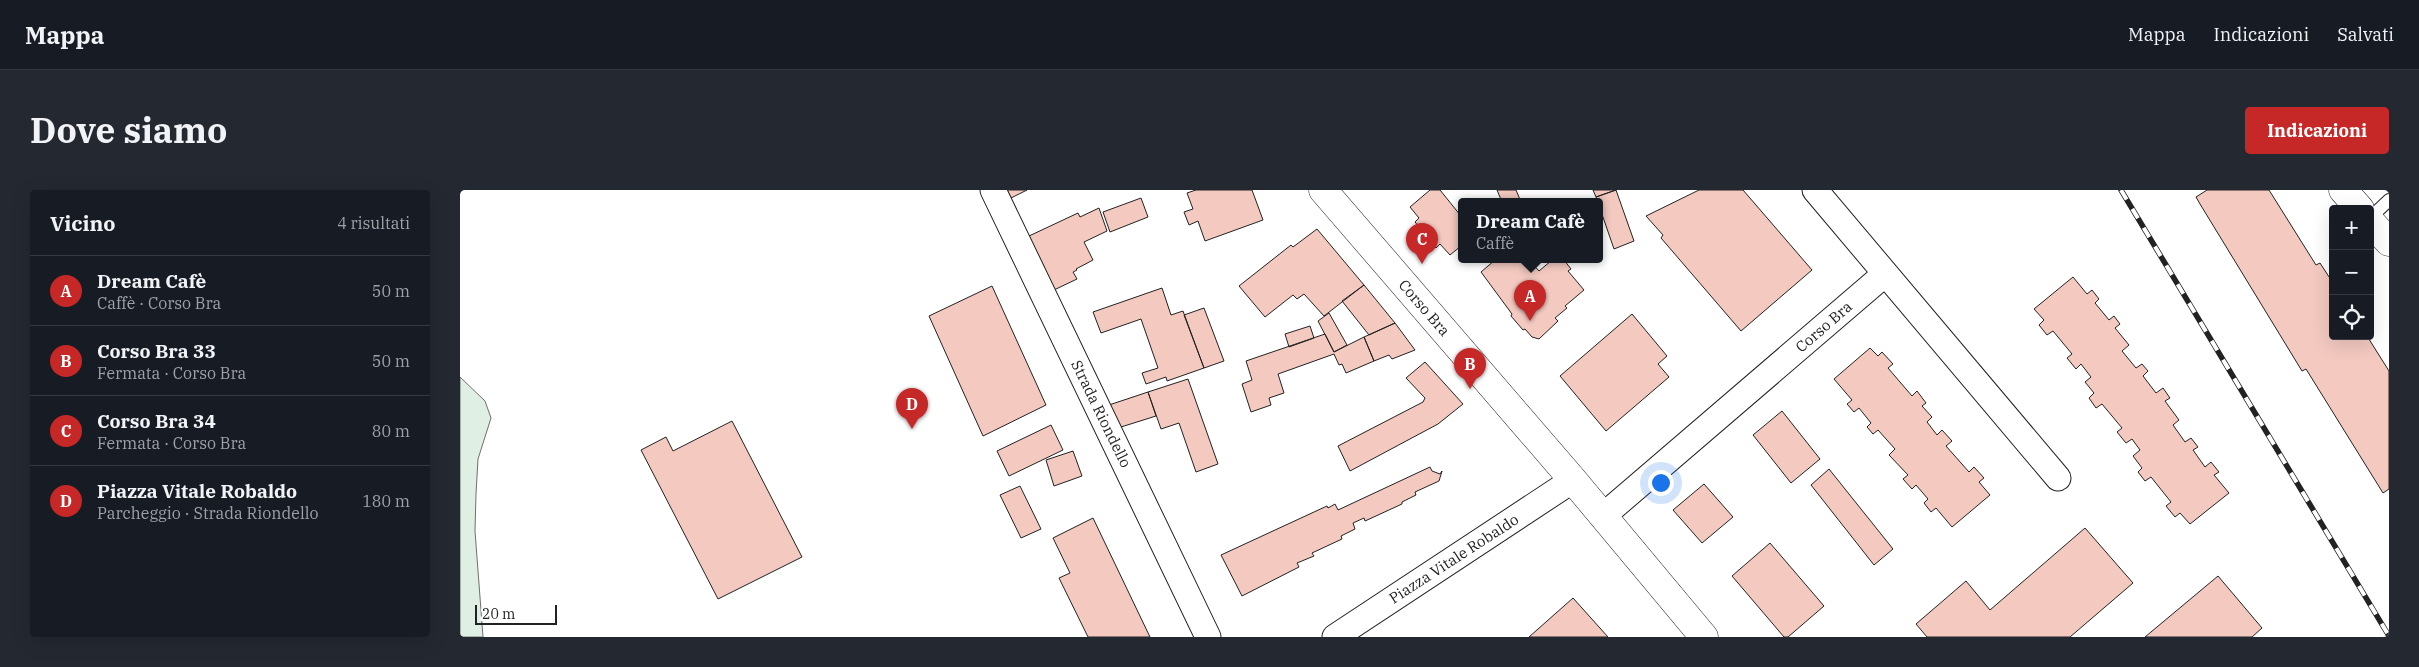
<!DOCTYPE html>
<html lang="it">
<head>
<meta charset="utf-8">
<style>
  body { margin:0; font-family:"IBM Plex Serif",serif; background:#242831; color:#f1f3f6 }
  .controls { position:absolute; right:15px; top:15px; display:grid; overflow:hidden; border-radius:5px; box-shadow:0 5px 20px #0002 }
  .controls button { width:45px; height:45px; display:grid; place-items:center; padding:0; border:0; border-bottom:1px solid #363941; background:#171b24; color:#f1f3f6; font:25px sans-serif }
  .scale { position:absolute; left:15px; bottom:12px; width:82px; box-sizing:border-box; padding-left:5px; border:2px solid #222; border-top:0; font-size:14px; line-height:18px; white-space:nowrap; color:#222; -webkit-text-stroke:4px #fff; paint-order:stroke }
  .you { position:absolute; left:1200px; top:292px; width:18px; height:18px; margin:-12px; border:4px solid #fff; border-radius:50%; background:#1a73e8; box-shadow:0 0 0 8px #1a73e833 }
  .badge { display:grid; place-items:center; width:32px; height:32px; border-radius:50%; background:#c62828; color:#fff; font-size:16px; font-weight:700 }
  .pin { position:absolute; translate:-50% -41px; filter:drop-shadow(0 1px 2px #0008) }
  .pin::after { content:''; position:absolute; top:26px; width:18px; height:15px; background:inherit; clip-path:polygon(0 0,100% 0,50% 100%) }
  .popup { position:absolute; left:998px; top:8px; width:145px; height:65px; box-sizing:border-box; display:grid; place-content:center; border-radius:5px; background:#171b24; filter:drop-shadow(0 1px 4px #0005); font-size:16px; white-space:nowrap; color:#9ea1a6 }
  .popup b { font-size:19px; color:#f1f3f6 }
  .popup::after { content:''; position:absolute; left:50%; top:100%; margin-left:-10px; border:10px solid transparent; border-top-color:#171b24 }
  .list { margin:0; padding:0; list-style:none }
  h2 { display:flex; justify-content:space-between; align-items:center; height:65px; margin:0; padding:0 20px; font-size:21px }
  h2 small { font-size:16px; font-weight:400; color:#9ea1a6 }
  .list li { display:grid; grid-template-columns:32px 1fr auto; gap:15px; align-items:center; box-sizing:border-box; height:70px; padding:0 20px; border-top:1px solid #363941 }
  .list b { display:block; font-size:19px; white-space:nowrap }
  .list p { margin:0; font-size:16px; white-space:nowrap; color:#9ea1a6 }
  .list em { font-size:16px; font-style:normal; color:#9ea1a6 }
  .icon { flex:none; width:28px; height:28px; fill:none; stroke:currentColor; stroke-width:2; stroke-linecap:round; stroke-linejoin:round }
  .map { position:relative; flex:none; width:1929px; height:447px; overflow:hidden; border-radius:5px }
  header { display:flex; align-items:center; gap:30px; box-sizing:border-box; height:70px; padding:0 25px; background:#171b24; border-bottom:1px solid #363941 }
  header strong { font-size:24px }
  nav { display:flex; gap:28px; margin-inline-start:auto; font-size:18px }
  .intro { display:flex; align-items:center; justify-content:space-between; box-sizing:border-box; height:120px; padding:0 30px }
  h1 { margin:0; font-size:35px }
  .button { padding:12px 22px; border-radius:5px; background:#c62828; color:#fff; font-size:18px; font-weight:700 }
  main { display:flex; gap:30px; padding:0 30px }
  aside { flex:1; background:#171b24; border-radius:5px; box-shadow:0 5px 20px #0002 }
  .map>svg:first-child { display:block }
  .green { fill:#e0efe3; stroke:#6f6f6f }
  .building { fill:#f3c9c0; stroke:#222 }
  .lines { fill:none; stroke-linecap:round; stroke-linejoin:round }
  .lane-casing { stroke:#222; stroke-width:14 }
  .street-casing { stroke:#222; stroke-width:27 }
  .secondary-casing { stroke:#222; stroke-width:29 }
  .primary-casing { stroke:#222; stroke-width:29 }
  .lane { stroke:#fff; stroke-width:12 }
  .street { stroke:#fff; stroke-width:25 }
  .secondary { stroke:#fff; stroke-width:28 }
  .primary { stroke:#fff; stroke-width:28 }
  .rail-casing { stroke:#222; stroke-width:5.5 }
  .rail { stroke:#fff; stroke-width:4; stroke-dasharray:11; stroke-linecap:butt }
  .labels { text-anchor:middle; stroke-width:4; stroke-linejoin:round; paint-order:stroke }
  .street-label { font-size:15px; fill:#222; stroke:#fff }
</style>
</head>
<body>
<header>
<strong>Mappa</strong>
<nav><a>Mappa</a><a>Indicazioni</a><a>Salvati</a></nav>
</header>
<div class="intro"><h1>Dove siamo</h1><a class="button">Indicazioni</a></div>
<main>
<aside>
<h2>Vicino<small>4 risultati</small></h2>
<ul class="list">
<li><span class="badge">A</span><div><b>Dream Cafè</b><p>Caffè · Corso Bra</p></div><em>50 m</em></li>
<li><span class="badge">B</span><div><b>Corso Bra 33</b><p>Fermata · Corso Bra</p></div><em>50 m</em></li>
<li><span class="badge">C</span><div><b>Corso Bra 34</b><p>Fermata · Corso Bra</p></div><em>80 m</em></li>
<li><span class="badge">D</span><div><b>Piazza Vitale Robaldo</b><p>Parcheggio · Strada Riondello</p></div><em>180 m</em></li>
</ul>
</aside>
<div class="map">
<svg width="1929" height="447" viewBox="0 0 1929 447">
  <rect width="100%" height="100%" fill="#fff"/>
  <path class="green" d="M0,187l25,24 6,17 -13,41 -2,35 -1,37 8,106h-23z"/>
  <path class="building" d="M547,0h20l-16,8z
    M736,0h56l11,30 -58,21 -7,-20 -9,4 -5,-13 9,-3 -6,-16z
    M970,0h10l21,26v30l-11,9 -10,-11 -4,4 -21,-26 4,-4 -9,-11z
    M1037,0h19l5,12h-19z
    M1133,0h23l-20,7z
    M1156,0l18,51 -20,8 -18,-52z
    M1239,0h44l69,80 -71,61 -80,-93 2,-3 -17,-19z
    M1747,0h62l47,75 4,-2 13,20v53h34l22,35v118l-6,4 -77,-124 -4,2 -102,-167 -4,-7z
    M681,8l7,19 -38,15 -7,-20z
    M639,18l8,23 -23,11 9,18 -17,9 1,1 -4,2 4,7 -23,11 -25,-54 49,-23 2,4z
    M857,39l47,56 -40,31 -20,-22 -7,5 -4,-4 -28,22 -26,-31 52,-41 2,2z
    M1035,70h34l10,11 13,-11h12l7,9 -3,2 16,19 -19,16 2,2 -12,10 3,3 -19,18 -7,-2 -7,-8 -2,1 -12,-14 1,-2 -31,-42z
    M1613,87l14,17 5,-4 7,9 -4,4 14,17 5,-4 6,8 -5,4 14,17 -7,6 14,17 6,-4 6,7 -5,5 13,17 7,-5 7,10 -5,3 14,19 -6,5 12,17 6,-4 7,9 -5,3 12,17 6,-5 8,10 -5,3 15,18 -39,31 -10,-11 -5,4 -9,-11 5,-4 -20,-25 -6,4 -7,-9 4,-4 -9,-12 7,-6 -8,-11 -6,4 -9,-11 5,-4 -20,-24 -6,4 -7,-10 5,-5 -9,-11 6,-5 -10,-13 -5,5 -9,-11 5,-4 -19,-23 -6,4 -8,-10 5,-5 -10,-11z
    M904,95l31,38 -26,12 -27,-34z
    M532,96l54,119 -63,31 -54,-120z
    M702,98l9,27 12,-4 21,57 -37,13 -1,-4 -20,7 -4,-11 16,-5 -17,-49 -40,14 -8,-21z
    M744,118l20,53 -20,7 -20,-53z
    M869,123l18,32 -13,7 -16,-31z
    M1172,124l35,42 -9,8 11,13 -63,54 -46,-55z
    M935,133l20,27 -23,9 -3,-4 -15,6 -10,-24z
    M850,136l4,12 -25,9 -4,-13z
    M865,144l9,18 30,-15 10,24 -28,12 -4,-9 -3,1 -5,-11 -56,20 6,19 -15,5 2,7 -20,7 -9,-28 10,-4 -6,-19z
    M1410,158l8,8 4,-4 11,12 -5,4 24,28 5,-5 9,12 -4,3 10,11 -5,5 10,13 5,-5 10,11 -6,5 23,26 5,-5 10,11 -5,4 11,13 -38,32 -16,-19 -5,4 -7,-9 4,-4 -12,-14 -4,4 -9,-10 5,-4 -19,-20 6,-6 -17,-19 -5,4 -6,-7 4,-4 -12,-15 -5,4 -7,-8 5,-4 -18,-21z
    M965,172l38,42 -25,20 -88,47 -12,-25 85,-44 2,-4 -19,-20z
    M728,189l30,85 -22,8 -17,-49 -18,6 -13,-37z
    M688,202l8,24 -35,11 -12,-22z
    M1322,221l38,48 -29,24 -38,-48z
    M272,231l70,136 -84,42 -77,-149 25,-13 7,14z
    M591,235l12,25 -54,26 -12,-25z
    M613,261l9,25 -28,10 -8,-26z
    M970,277l2,4 8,3 2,-3 -3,10 -24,11 1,3 -14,7v2l-37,17 -1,-3 -11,5 2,6 -14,7 1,3 -30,14 2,3 -17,7 2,4 -57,29 -21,-41 106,-49 1,2 7,-4 3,6z
    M1369,279l64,80 -19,16 -63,-80z
    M1244,294l29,33 -31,26 -29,-33z
    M560,296l21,43 -20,9 -21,-43z
    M633,328l57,119h-62l-29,-59 11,-5 -17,-35z
    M1625,338l48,55 -63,54h-143l-11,-13 50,-43 24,29z
    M1310,353l54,63 -36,31h-4l-52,-61z
    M1758,386l44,52 -10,9h-107z
    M1113,408l35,39h-79z"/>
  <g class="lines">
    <defs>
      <path id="lane" d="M1910,28l19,-18"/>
      <path id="street" d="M533,0l215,447
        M1355,0l243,288
        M1143,326l282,-242
        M875,447l238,-157"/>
      <path id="secondary" d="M863,0l250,290 131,157"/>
      <path id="primary" d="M1883,0l17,19
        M1910,31l19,21"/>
    </defs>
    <use href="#lane" class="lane-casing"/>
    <use href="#street" class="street-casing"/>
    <use href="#secondary" class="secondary-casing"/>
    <use href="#primary" class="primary-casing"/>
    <use href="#lane" class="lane"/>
    <use href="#street" class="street"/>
    <use href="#secondary" class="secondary"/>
    <use href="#primary" class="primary"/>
    <defs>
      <path id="rail" d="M1661,0l268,446"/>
    </defs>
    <use href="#rail" class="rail-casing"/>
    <use href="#rail" class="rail"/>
  </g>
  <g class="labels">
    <g class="street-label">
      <text transform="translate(964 118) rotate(49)" y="5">Corso Bra</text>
      <text transform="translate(1364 137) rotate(-41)" y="5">Corso Bra</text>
      <text transform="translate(641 224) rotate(64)" y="5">Strada Riondello</text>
      <text transform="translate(994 369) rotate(-33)" y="5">Piazza Vitale Robaldo</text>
    </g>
  </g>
</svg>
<div class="controls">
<button>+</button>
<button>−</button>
<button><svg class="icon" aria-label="locate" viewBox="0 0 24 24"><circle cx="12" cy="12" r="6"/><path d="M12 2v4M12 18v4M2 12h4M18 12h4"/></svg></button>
</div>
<div class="scale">20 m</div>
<div class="you"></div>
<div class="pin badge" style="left:1070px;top:131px">A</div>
<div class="popup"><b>Dream Cafè</b>Caffè</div>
<div class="pin badge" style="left:1010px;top:199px">B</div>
<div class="pin badge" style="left:962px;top:74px">C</div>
<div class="pin badge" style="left:452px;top:239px">D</div>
</div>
</main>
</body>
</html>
